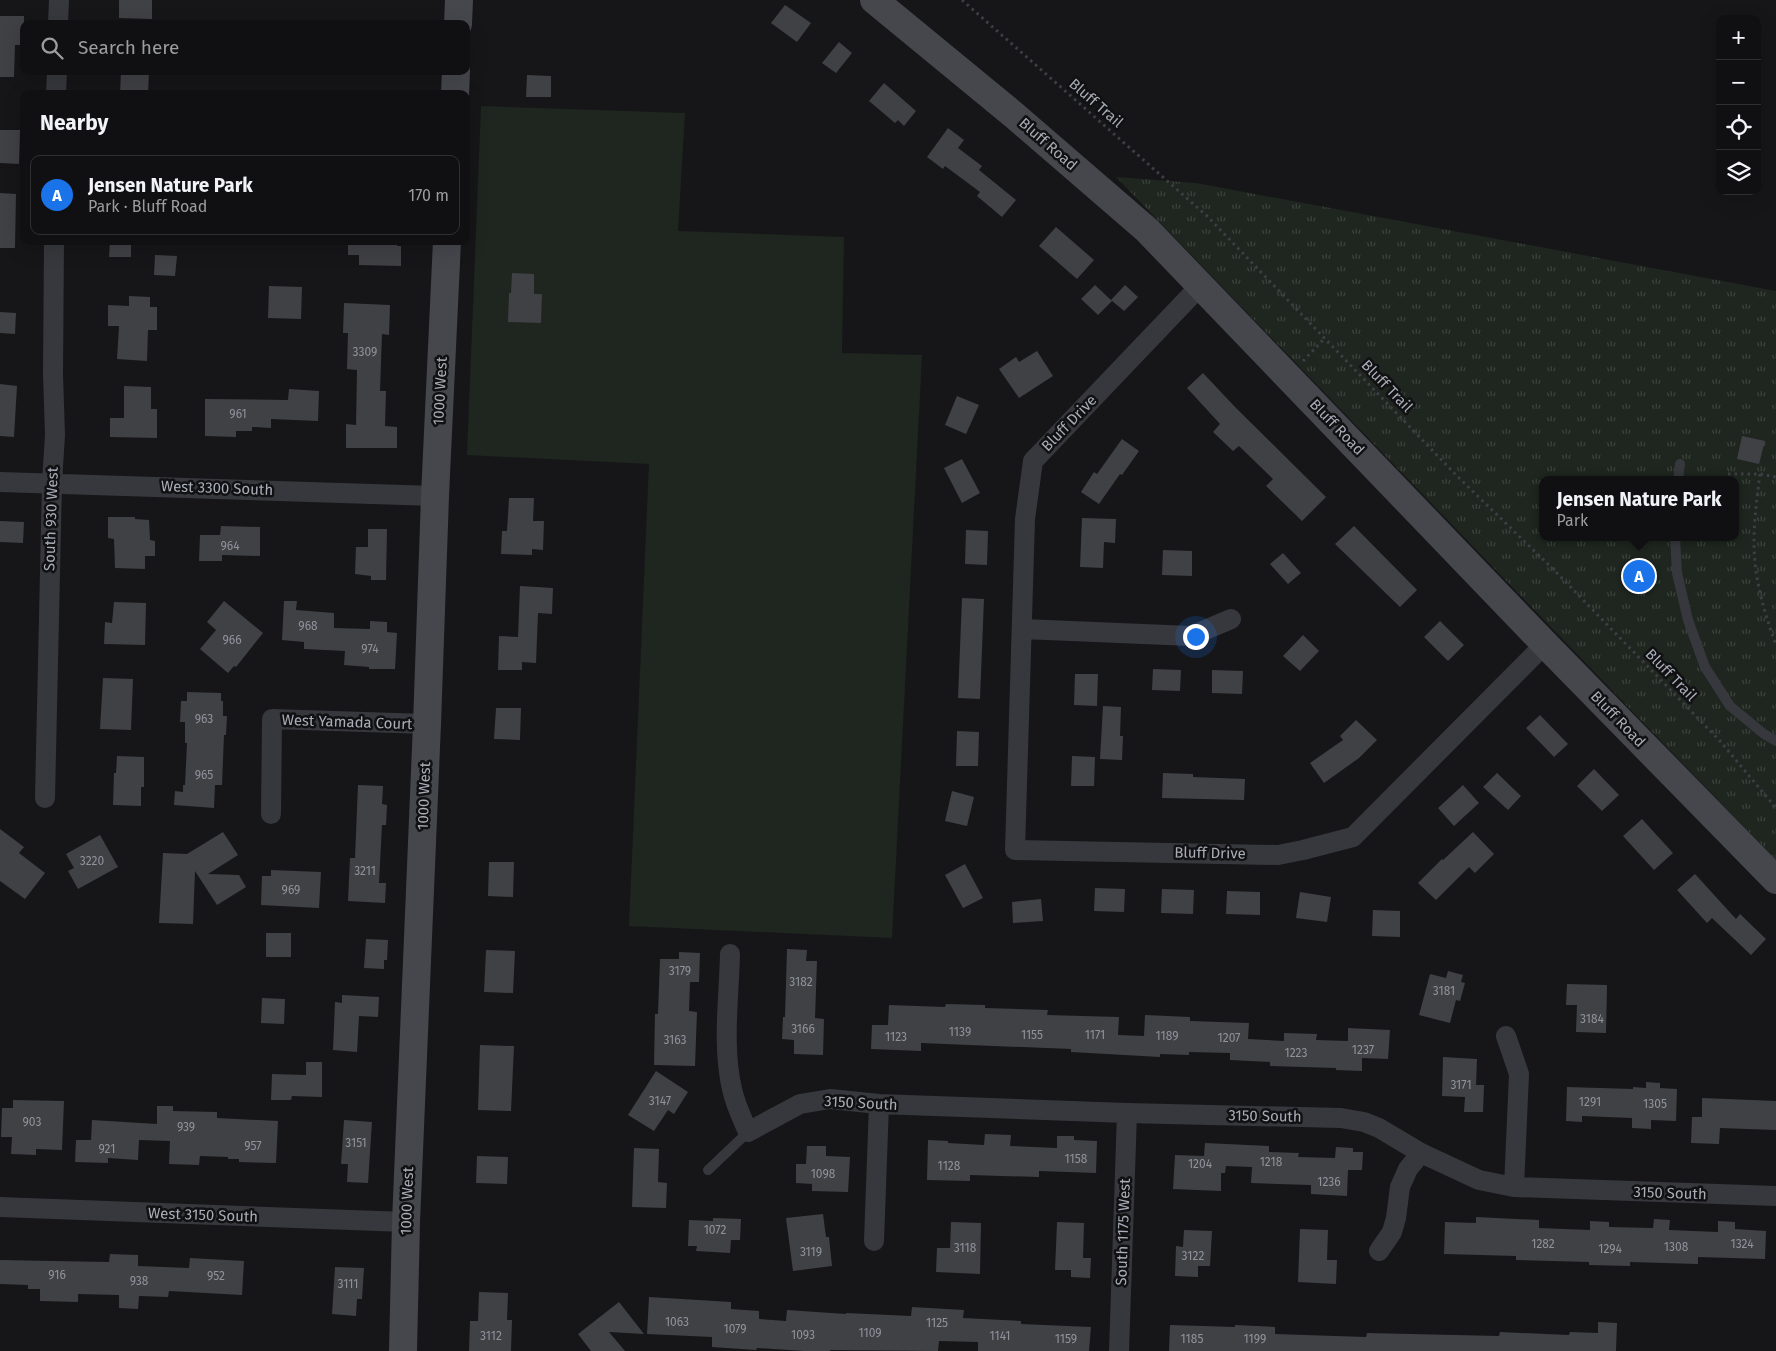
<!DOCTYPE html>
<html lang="en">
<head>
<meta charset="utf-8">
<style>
  body { margin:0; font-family:"Fira Sans",sans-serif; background:#1e1e20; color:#f1f3f6 }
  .controls { position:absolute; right:15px; top:15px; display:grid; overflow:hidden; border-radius:10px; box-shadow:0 5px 20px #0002 }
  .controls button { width:45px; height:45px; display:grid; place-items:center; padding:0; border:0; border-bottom:1px solid #303032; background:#101012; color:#f1f3f6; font:25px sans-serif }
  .you { position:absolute; left:1195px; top:636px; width:18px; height:18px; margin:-12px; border:4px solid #fff; border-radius:50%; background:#1a73e8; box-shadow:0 0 0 8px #1a73e833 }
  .badge { display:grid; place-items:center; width:32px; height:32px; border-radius:50%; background:#1a73e8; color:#fff; font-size:16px; font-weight:700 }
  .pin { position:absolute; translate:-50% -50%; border:2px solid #fff; box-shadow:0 1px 5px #0006 }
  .popup { position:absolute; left:1539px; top:476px; width:200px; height:65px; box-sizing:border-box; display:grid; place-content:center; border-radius:10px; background:#101012; filter:drop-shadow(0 1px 4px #0005); font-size:16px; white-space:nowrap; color:#9c9d9f }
  .popup b { font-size:19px; color:#f1f3f6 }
  .popup::after { content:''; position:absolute; left:50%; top:100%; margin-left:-10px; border:10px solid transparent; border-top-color:#101012 }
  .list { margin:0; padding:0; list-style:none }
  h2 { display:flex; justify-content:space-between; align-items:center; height:65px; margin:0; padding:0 20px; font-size:21px }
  h2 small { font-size:16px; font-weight:400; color:#9c9d9f }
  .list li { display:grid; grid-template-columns:32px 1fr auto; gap:15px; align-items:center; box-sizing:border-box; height:80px; margin:0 10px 10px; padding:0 10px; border:1px solid #303032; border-radius:10px }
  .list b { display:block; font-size:19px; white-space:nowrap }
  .list p { margin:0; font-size:16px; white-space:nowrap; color:#9c9d9f }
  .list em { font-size:16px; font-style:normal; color:#9c9d9f }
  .icon { flex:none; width:28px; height:28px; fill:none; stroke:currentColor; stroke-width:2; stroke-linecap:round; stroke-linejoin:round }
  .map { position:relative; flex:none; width:1776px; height:1351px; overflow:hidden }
  .search { position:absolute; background:#101012; box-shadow:0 5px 20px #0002; left:20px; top:20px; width:450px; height:55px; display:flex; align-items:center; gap:12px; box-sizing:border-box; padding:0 18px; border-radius:10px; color:#9c9d9f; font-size:19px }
  .panel { position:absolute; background:#101012; box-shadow:0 5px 20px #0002; left:20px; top:90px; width:450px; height:155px; border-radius:10px }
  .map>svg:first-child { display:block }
  .grass { fill:#1e261f }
  .park { fill:url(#park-tufts); fill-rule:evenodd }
  .building { fill:#404145 }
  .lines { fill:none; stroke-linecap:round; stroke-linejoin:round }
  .path { stroke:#3d3f44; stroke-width:3; stroke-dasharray:2.5 4; stroke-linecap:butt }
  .lane { stroke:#37383d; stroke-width:10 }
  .street { stroke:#37383d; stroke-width:20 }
  .secondary { stroke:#45474d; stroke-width:28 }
  .labels { text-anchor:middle; stroke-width:5; stroke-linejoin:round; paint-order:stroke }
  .number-label { font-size:12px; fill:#8e929b }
  .street-label { font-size:15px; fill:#a8adb8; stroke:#111113 }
</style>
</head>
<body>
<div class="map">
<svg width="1776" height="1351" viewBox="0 0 1776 1351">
  <defs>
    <pattern id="park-tufts" width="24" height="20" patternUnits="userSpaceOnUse" patternTransform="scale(1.25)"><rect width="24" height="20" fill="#1e261f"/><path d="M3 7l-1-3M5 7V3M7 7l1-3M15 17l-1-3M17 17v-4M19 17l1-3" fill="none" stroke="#3c433d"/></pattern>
  </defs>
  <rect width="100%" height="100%" fill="#161618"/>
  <path class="grass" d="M481,106l204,7 -7,118 166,6 -2,116 80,2 -30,583 -263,-12 20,-462 -182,-9z"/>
  <path class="park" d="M1116,177l80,6 580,108v569zM1543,480h192v57h-192z"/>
  <path class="building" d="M119,0h33v19l-33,-1z
    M785,5l26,18 -14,19 -26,-19z
    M0,16h24v29h-9l-1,32h-14z
    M839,42l13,11 -16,20 -14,-10z
    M121,71h28l-1,23h-28z
    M527,75l24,1v21h-25z
    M884,83l32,28 -12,15 -6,-6 -3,3 -26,-22z
    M948,128l16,12 -6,8 24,18 -3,4 37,30 -14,17 -25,-21 3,-4 -35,-26 -2,3 -16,-12z
    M0,130h20l-1,34 -19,-1z
    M0,193l16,1 -1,54h-15z
    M1056,227l38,33 -17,19 -38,-33z
    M110,241h21v16h-22z
    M348,241h49v5h4v20l-42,-1v-10h-11z
    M155,255l22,1 -2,20 -21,-1z
    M512,273l22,1v20h8l-1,29 -33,-1 1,-29h2z
    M1095,285l17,16 -14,14 -17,-16z
    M1125,285l13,12 -14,14 -13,-11z
    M269,286l33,1 -1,32 -33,-1z
    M129,296l21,1v10h7v23h-9l-1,31 -30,-2 2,-33h-11v-21l21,1z
    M344,303l46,2 -1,30 -7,-1 -2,57h6l-1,35 12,1v21h-51v-24l10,1 1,-55 -10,-1 1,-36h-5z
    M0,312l16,1 -1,21 -15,-1z
    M1037,351l16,25 -34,22 -20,-29 17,-12 3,5z
    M1203,373l33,35 90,89 -24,24 -36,-35 7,-7 -34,-33 -6,5 -20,-19 7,-8 -33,-36z
    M0,384l17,2 -3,51 -14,-1z
    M124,386l27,1v22h6v29l-47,-1v-19h14z
    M289,389l30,2 -1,30 -47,-2v9l-19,-1v4h-16v6l-31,-1v-37l83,1z
    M957,396l22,9 -13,29 -21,-9z
    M1742,436l23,5 -6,23 -22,-5z
    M1122,439l17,12 -17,24 -2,-1 -21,30 -18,-12 13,-20 3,2z
    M962,459l18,34 -18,10 -18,-35z
    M509,498h25l-1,23h11l-1,29 -11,-1v6l-31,-1 1,-23h5z
    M108,517h27v2l14,1 1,20 5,1v15h-10v13l-30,-1 -1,-29 -6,-1z
    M1082,518l34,1 -1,24 -11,-1 -1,26 -23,-1z
    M0,521l24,1 -1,21 -23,-1z
    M221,526l39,1v29l-38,-1v6h-23l1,-26h20z
    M1354,526l63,64 -17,17 -65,-63z
    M368,529h19l-1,51h-15v-4l-16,-2 1,-27h12z
    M966,530l22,1 -1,34 -22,-1z
    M1163,550l29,1v25l-30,-1z
    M1283,553l18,20 -13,11 -18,-20z
    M520,586l33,2 -1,26 -14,-1 -2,50 -14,-1v8h-24l1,-34 19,1z
    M962,598l22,1 -4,100 -22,-1z
    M224,601l39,32 -27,34 -2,-1 -6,7 -28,-24 16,-19 -9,-8z
    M284,601h13l-1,9 38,3v15l36,1v-8l17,1v10l10,1 -2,36h-26v-2l-25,-2 1,-14 -41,-2v-7l-22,-2z
    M114,602l32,1 -1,42 -41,-1 1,-22 7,1z
    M1440,621l24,24 -16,16 -24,-24z
    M1303,635l16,16 -19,20 -17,-15z
    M1153,669l28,1 -1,21 -28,-1z
    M1212,670l31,1 -1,23 -30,-1z
    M1075,674h23l-1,32 -23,-1z
    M103,678l30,1 -2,51 -31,-1z
    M187,692l34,1v8h2v15h4l-1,19h-2l-2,50h-7l-1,23 -40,-3 1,-14 8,1v-7h2l2,-42h-2v-21h-5l1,-21h6z
    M1103,706l18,1 -1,29h3l-1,24 -22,-1z
    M496,708h25l-1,32 -26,-1z
    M1540,715l28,29 -14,13 -28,-29z
    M1356,720l21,20 -18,18 -35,25 -14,-20 33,-23 -3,-4z
    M957,731l22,1 -1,34h-22z
    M117,756l27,1v30h-3v19l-28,-1 1,-32h2z
    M1072,756l23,1 -1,29h-23z
    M1594,769l25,26 -17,16 -25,-25z
    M1163,773l30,1v3l52,2 -1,21 -82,-2z
    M1497,773l24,23 -13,14 -25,-23z
    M358,785l25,1 -1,18 5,1 -1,20h-4l-3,58h7l-1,20 -37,-2 2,-43h5z
    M1463,785l16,18 -25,23 -16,-18z
    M952,791l22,6 -7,29 -22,-5z
    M1642,819l31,34 -19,17 -31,-34z
    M0,829l24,18 -5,6 26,20 -20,26 -25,-18z
    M223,832l15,23 -30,19 31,1 7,12 -29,18 -22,-34 -2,53 -34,-1 4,-70 24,1z
    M1473,832l21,22 -19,19 -6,-6 -33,33 -18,-17 24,-24 1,1z
    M100,835l18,32 -40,22 -10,-18 6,-3 -8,-14z
    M489,862h25l-1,35 -25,-1z
    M965,864l18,34 -20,10 -18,-33z
    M271,870l50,2 -2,36 -58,-3 1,-29h9z
    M1695,874l41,45 4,-5 26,25 -15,16 -39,-37 -5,5 -30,-33z
    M1095,888l30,1 -1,23 -30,-1z
    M1162,889l32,1 -1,24 -32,-1z
    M1227,891l33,1v23l-34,-1z
    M1300,892l31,5 -4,25 -31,-4z
    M1041,899l2,22 -30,2 -1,-21z
    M1373,910l27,1v26l-28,-1z
    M266,933h25v24h-25z
    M366,939l22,1 -1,20h-3v9l-20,-1z
    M787,949l20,1 -1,11h11l-2,57 9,1 -1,36 -29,-1v-14l-12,-1 1,-22h2z
    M486,950l29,1 -2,42 -29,-1z
    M679,952l21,1 -1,29h-9l-1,29 8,1 -2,54 -41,-1 1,-51h3l2,-55h19z
    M1448,971l15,4 -2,7 4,1 -5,18 -4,-1 -6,23 -31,-8 11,-41 16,4z
    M1567,984l40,1 -1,48 -30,-1 1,-27h-11z
    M342,995l37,2 -1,20 -19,-1 -2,36 -24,-2 2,-48 7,1z
    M262,998l23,1 -1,25 -23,-1z
    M946,1004l39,1v3l63,2 -1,5 72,2 -1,18 26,1 1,-21 45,2v4l59,2 -1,16 36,2v-8l33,1 -1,6 32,1v-13l42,2 -2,29 -26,-1v13l-26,-1v-2l-66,-2v-4l-40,-2v-7l-41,-1v3l-29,-1v3l-89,-5v-3l-150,-6v8l-50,-2 1,-24h16l1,-20 56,2z
    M480,1045l34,1 -3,65 -33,-1z
    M1443,1057l34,2 -1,26h8l-1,27h-19l1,-15 -23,-1z
    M306,1062h16v35l-30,-1 -1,4h-20l1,-26 34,1z
    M656,1071l32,21 -14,22 -6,-4 -14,21 -26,-16z
    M1646,1082l14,1v5l17,1 -1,32 -25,-1v9l-19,-1v-10l-50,-2v6l-16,-1 1,-34 66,2v-2l13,1z
    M1702,1098l74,3v29l-56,-2 -1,16 -28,-1 1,-26h10z
    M13,1100l51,1 -2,49 -26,-1v6l-25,-1 1,-17h-11l1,-29h11z
    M157,1106h16v5l44,1v6l61,3 -2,42 -37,-1v-3h-11v-2l-28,-1 -1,9 -30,-1 1,-23 -31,-1 -1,20 -30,-2v5l-33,-1 1,-22h15l1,-20 65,4z
    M344,1120l28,2 -4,61 -21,-1 1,-18h-7z
    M985,1134l26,1 -1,11 47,2v-12h17v4l23,1 -1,32 -57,-2v6l-69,-2v6l-43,-1 1,-40 20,1v2l36,2z
    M1205,1143l64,3v6l30,1 -1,4 37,1 1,-11 17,1v4h10l-1,18h-14l-1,26 -36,-2v-9l-60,-2 1,-16 -26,-1 -1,7h-4v18l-48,-2 2,-34 29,1z
    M807,1146h19v10l24,1 -2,35 -36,-1v-7l-16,-1v-19h10z
    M634,1148l25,1 -1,33 9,1 -1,25 -34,-1z
    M477,1156l31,1 -1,27 -31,-1z
    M823,1214l3,23h3l3,29 -39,5 -7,-53z
    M1476,1217l63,3v8l51,2v-9l19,1v5l44,1 1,-9 16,1 -1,10 49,2v-11l17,1v7l31,2 -1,28 -67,-2v7l-68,-2v4l-41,-1v-3l-73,-2v-4l-72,-2 1,-32 31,1z
    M713,1218l28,1 -1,21h-9l-1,13 -34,-2 1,-5h-9l1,-26 24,1z
    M951,1222l30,1 -1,51 -44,-2 1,-24h13z
    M1057,1222l27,1 -1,35h8l-1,20 -19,-1v-7h-16z
    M1300,1229l28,1 -1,30h10l-1,24 -38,-2z
    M1184,1230l28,1 -2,35h-12v11l-23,-1 1,-30 7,1z
    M110,1254l28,1v11l51,2 1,-10 54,3 -2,34 -73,-4 -1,6 -29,-1 -1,13 -19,-1v-13l-41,-1v8l-38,-1v-12h-12v-4l-28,-1v-24l109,2z
    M335,1267l29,1 -2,31h-5l-1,17 -24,-2z
    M479,1292l29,1 -1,27h5l-1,31h-42l1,-30h8z
    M649,1297l82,5v7l28,2v8l27,2 1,-11 59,4v-1l65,3 1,-9 52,3 -1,8 58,3v3l70,3 -2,24h-111v-9l-39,-1 -1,10 -108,-1v1h-25l-48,-3 -1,2 -44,-3v-10l-65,-3z
    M619,1302l25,32 -35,-2 16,19h-34l-13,-17z
    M1598,1322l19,1 -1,28h-447l1,-26 65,2v-2l40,2v7l91,3 1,-4 132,3 1,-4 69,3 1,-3 28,1z"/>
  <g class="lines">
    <path class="path" d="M962,0l245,216 250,260 99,96 164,169 56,67
      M1303,361l22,-23
      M1728,474h32l16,3
      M1760,474c-3,23 -6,46 -6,69 0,35 10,69 22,102"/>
    <path class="lane" d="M1678,480l2,-16
      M1675,537l2,36 11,47 17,47 25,39 34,28 12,7
      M708,1170l40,-38"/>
    <path class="street" d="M58,24l1,-24
      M56,94l1,-23
      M1200,286l-167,175 -8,58 -10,331 263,5 25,-5 50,-13 192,-193
      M0,482l435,14
      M1023,629l168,7 40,-17
      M45,798l7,-316 3,-47 -2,-61 1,-133
      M271,814l1,-95 155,5
      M730,954c-1,44 -8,92 2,135 3,15 10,29 16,43l52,-28 30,-5 49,5 248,9 214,5 23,4 15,6 42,25 58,27 35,7 262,9
      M1506,1036l13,38 -5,113
      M0,1207l406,15
      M874,1241l5,-137
      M1379,1251l13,-19 4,-14 4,-31 8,-18 13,-16
      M1119,1351l8,-238"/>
    <path class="secondary" d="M874,0l141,116 132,114 398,414 231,236
      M458,24l1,-24
      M455,94l1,-23
      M403,1351l3,-129 21,-498 8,-228 12,-255"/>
  </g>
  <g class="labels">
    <g class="number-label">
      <text x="365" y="356">3309</text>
      <text x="238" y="418">961</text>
      <text x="230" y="550">964</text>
      <text x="308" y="630">968</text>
      <text x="232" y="644">966</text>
      <text x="370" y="653">974</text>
      <text x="204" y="723">963</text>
      <text x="204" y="779">965</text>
      <text x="92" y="865">3220</text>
      <text x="365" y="875">3211</text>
      <text x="291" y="894">969</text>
      <text x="680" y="975">3179</text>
      <text x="801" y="986">3182</text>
      <text x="1444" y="995">3181</text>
      <text x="1592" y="1023">3184</text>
      <text x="803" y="1033">3166</text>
      <text x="960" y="1036">1139</text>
      <text x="1032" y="1039">1155</text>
      <text x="1095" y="1039">1171</text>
      <text x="1167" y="1040">1189</text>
      <text x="896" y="1041">1123</text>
      <text x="1229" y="1042">1207</text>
      <text x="675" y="1044">3163</text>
      <text x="1363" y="1054">1237</text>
      <text x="1296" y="1057">1223</text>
      <text x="1461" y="1089">3171</text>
      <text x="660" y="1105">3147</text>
      <text x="1590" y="1106">1291</text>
      <text x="1655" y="1108">1305</text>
      <text x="32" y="1126">903</text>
      <text x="186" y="1131">939</text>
      <text x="356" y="1147">3151</text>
      <text x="253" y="1150">957</text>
      <text x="107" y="1153">921</text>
      <text x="1076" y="1163">1158</text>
      <text x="1271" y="1166">1218</text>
      <text x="1200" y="1168">1204</text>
      <text x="949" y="1170">1128</text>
      <text x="823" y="1178">1098</text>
      <text x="1329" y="1186">1236</text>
      <text x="715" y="1234">1072</text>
      <text x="1543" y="1248">1282</text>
      <text x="1742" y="1248">1324</text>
      <text x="1676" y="1251">1308</text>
      <text x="965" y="1252">3118</text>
      <text x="1610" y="1253">1294</text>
      <text x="811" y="1256">3119</text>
      <text x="1193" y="1260">3122</text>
      <text x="57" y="1279">916</text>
      <text x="216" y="1280">952</text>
      <text x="139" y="1285">938</text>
      <text x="348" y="1288">3111</text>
      <text x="677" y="1326">1063</text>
      <text x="937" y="1327">1125</text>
      <text x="735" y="1333">1079</text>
      <text x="870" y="1337">1109</text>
      <text x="803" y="1339">1093</text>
      <text x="491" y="1340">3112</text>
      <text x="1000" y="1340">1141</text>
      <text x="1066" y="1343">1159</text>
      <text x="1192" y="1343">1185</text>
      <text x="1255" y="1343">1199</text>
    </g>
    <g class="street-label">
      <text transform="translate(1096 103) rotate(41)" y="5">Bluff Trail</text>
      <text transform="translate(1048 144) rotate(41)" y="5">Bluff Road</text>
      <text transform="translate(1387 386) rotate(46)" y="5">Bluff Trail</text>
      <text transform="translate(440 391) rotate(-87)" y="5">1000 West</text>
      <text transform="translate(1069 423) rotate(-46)" y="5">Bluff Drive</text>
      <text transform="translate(1337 427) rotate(46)" y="5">Bluff Road</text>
      <text transform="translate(217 488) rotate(2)" y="5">West 3300 South</text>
      <text transform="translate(51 519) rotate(-88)" y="5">South 930 West</text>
      <text transform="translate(1671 675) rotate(46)" y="5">Bluff Trail</text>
      <text transform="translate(1618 719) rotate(46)" y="5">Bluff Road</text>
      <text transform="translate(347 722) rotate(2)" y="5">West Yamada Court</text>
      <text transform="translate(424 796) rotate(-88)" y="5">1000 West</text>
      <text transform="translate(1210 853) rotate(1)" y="5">Bluff Drive</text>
      <text transform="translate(861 1103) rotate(3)" y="5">3150 South</text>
      <text transform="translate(1265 1116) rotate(1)" y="5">3150 South</text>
      <text transform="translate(1670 1193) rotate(2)" y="5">3150 South</text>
      <text transform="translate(407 1201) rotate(-88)" y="5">1000 West</text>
      <text transform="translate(203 1215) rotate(2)" y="5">West 3150 South</text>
      <text transform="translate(1123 1232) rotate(-88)" y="5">South 1175 West</text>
    </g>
  </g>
</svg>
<div class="controls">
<button>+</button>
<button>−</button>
<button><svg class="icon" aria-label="locate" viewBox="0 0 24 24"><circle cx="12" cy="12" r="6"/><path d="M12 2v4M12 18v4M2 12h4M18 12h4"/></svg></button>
<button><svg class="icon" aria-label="layers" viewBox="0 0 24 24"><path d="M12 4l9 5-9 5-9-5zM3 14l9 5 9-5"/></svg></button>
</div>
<div class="you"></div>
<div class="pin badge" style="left:1639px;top:576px">A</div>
<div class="popup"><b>Jensen Nature Park</b>Park</div>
<div class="search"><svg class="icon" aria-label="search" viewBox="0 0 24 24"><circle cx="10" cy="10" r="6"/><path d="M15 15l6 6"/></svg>Search here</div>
<section class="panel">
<h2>Nearby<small></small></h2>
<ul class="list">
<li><span class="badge">A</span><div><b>Jensen Nature Park</b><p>Park · Bluff Road</p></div><em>170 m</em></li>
</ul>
</section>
</div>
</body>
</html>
